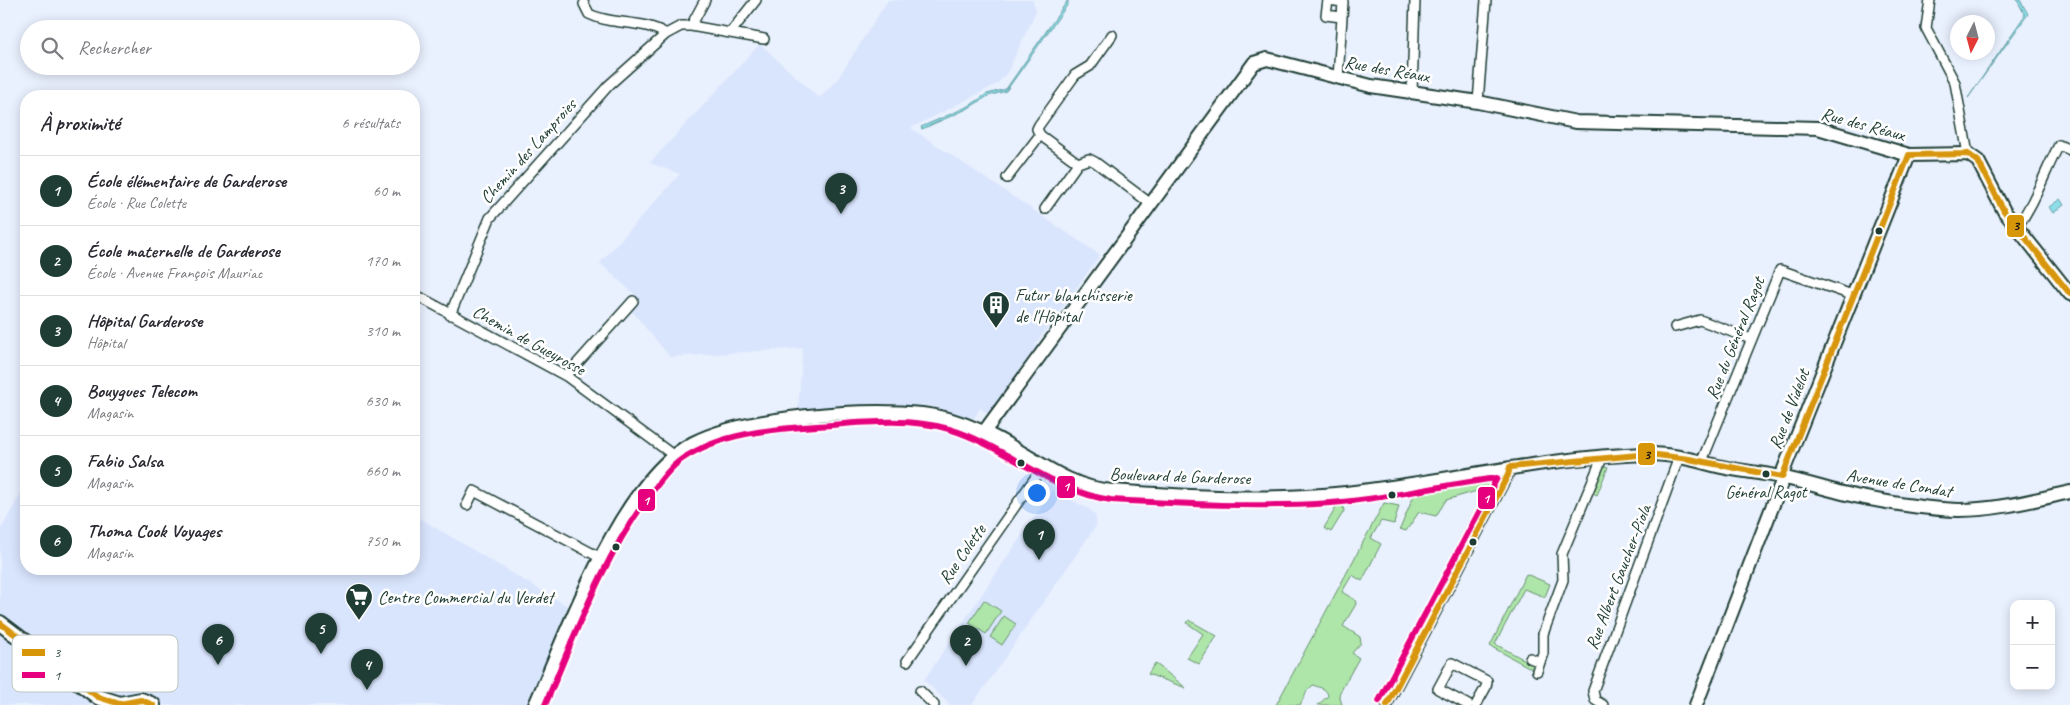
<!DOCTYPE html>
<html lang="fr">
<head>
<meta charset="utf-8">
<style>
  body { margin:0; font-family:Caveat,sans-serif; background:#f7f7f7; color:#2b2b33 }
  .controls { position:absolute; right:15px; bottom:15px; display:grid; overflow:hidden; border-radius:10px; box-shadow:0 2px 12px #0003 }
  .controls button { width:45px; height:45px; display:grid; place-items:center; padding:0; border:0; border-bottom:1px solid #e1e1e2; background:#fff; color:#2b2b33; font:25px sans-serif }
  .compass { position:absolute; left:1950px; top:15px; width:45px; height:45px; border-radius:50%; background:#fff; box-shadow:0 2px 12px #0003; rotate:186deg }
  .you { position:absolute; left:1036px; top:492px; width:18px; height:18px; margin:-12px; border:4px solid #fff; border-radius:50%; background:#1a73e8; box-shadow:0 0 0 8px #1a73e833 }
  .badge { display:grid; place-items:center; width:32px; height:32px; border-radius:50%; background:#1f3d34; color:#fff; font-size:16px; font-weight:700 }
  .pin { position:absolute; translate:-50% -41px; filter:drop-shadow(0 1px 2px #0008) }
  .pin::after { content:''; position:absolute; top:26px; width:18px; height:15px; background:inherit; clip-path:polygon(0 0,100% 0,50% 100%) }
  .list { margin:0; padding:0; list-style:none }
  h2 { display:flex; justify-content:space-between; align-items:center; height:65px; margin:0; padding:0 20px; font-size:21px }
  h2 small { font-size:16px; font-weight:400; color:#7c7c81 }
  .list li { display:grid; grid-template-columns:32px 1fr auto; gap:15px; align-items:center; box-sizing:border-box; height:70px; padding:0 20px; border-top:1px solid #e1e1e2 }
  .list b { display:block; font-size:19px; white-space:nowrap }
  .list p { margin:0; font-size:16px; white-space:nowrap; color:#7c7c81 }
  .list em { font-size:16px; font-style:normal; color:#7c7c81 }
  .icon { flex:none; width:28px; height:28px; fill:none; stroke:currentColor; stroke-width:2; stroke-linecap:round; stroke-linejoin:round }
  .map { position:relative; flex:none; width:2070px; height:705px; overflow:hidden }
  .search { position:absolute; background:#fff; box-shadow:0 2px 12px #0003; left:20px; top:20px; width:400px; height:55px; display:flex; align-items:center; gap:12px; box-sizing:border-box; padding:0 18px; border-radius:28px; color:#7c7c81; font-size:19px }
  .panel { position:absolute; background:#fff; box-shadow:0 2px 12px #0003; left:20px; top:90px; width:400px; height:485px; border-radius:20px }
  .map>svg:first-child { display:block }
  .built { fill:#d9e5fd }
  .green { fill:#aee5a9; stroke:#66916e }
  .water { fill:#8edee9; stroke:#629ea1 }
  .lines { fill:none; stroke-linecap:round; stroke-linejoin:round }
  .street-casing { stroke:#1f3d34; stroke-width:12 }
  .secondary-casing { stroke:#1f3d34; stroke-width:16 }
  .primary-casing { stroke:#1f3d34; stroke-width:18 }
  .street { stroke:#fff; stroke-width:9 }
  .secondary { stroke:#fff; stroke-width:12 }
  .primary { stroke:#fff; stroke-width:14 }
  .bus-1-casing { stroke:#fff; stroke-width:10 }
  .bus-2-casing { stroke:#fff; stroke-width:10 }
  .bus-1 { stroke:#d79608; stroke-width:6 }
  .bus-2 { stroke:#e6007e; stroke-width:6 }
  .bus-dot { fill:#1f3d34; stroke:#fff; stroke-width:2 }
  .labels { text-anchor:middle; stroke-width:5; stroke-linejoin:round; paint-order:stroke }
  .bus-label { font-size:17px; fill:#1f3d34; stroke:#fff }
  .street-label { font-size:18px; fill:#1f3d34; stroke:#fff }
  .poi-label { font-size:18px; fill:#1f3d34; stroke:#fff; text-anchor:start }
  .key { fill:#fff; stroke:#bcc5c2; stroke-width:1 }
  .key-label { font-size:14px; fill:#1f3d34 }
  .line-badge { stroke:#fff; stroke-width:2 }
  .badge-label { font-size:14px; text-anchor:middle; font-weight:bold; fill:#fff }
  .pale-badge-label { font-size:14px; text-anchor:middle; font-weight:bold; fill:#111 }
</style>
</head>
<body>
<div class="map">
<svg width="2070" height="705" viewBox="0 0 2070 705">
  <rect width="100%" height="100%" fill="#e9f0fe"/>
  <filter id="ink" filterUnits="userSpaceOnUse"><feTurbulence type="fractalNoise" baseFrequency=".02" numOctaves="2"/><feDisplacementMap in="SourceGraphic" scale="10" xChannelSelector="R" yChannelSelector="G"/><feConvolveMatrix kernelMatrix="1 2 1 2 8 2 1 2 1" color-interpolation-filters="sRGB"/></filter>
  <g filter="url(#ink)">
    <path class="built" d="M888,0h145l3,11 -28,60 -11,13 -86,44 189,127 -65,90 6,4 -52,65 -9,-6 -6,10 -34,-5 -7,-7 -52,-2 -83,5 5,-61 -133,9 -44,-53 8,-10 -34,-31 80,-89 -30,-11 110,-119 59,54 18,-18z
      M26,484v85h388v-54l170,101 -41,89h-543v-174z
      M1052,491l37,18 7,8v9l-124,179h-22l-26,-25z"/>
    <path class="green" d="M1604,466l4,1 -11,28 -4,-2z
      M1498,480l-4,6 -48,14 -10,16 -17,-4 -13,19 -6,-2 15,-36z
      M1384,503l15,3 -5,18 -13,-3 -10,17 10,6 -19,37 -10,-6 -10,17 13,8 1,4 -13,22 17,11 1,6 -9,10 7,5 -20,36 3,11h-24l10,-9c-1,-8 -8,-8 -15,-11l-6,6 -7,14h-24z
      M1343,505l1,6 -13,21 -7,-4 13,-22z
      M1526,574l24,10 -5,13 -21,-8 -29,55 30,16 7,1 4,4 -2,5 -44,-24z
      M984,600l17,11 -15,23 -17,-11z
      M1004,616l12,8 -14,21 -12,-8z
      M1189,620l28,16 -18,28 -12,-6 16,-24 -16,-11z
      M1155,663l31,25 -38,-14z"/>
    <path class="water" d="M1068,0v4l-62,87 -18,5 -21,13 -45,20 -1,-2 48,-21 18,-12 19,-5z
      M2017,0h3l8,14 -60,84 57,-83z
      M2060,199l4,6 -11,8 -4,-6z"/>
    <g class="lines">
      <defs>
        <path id="street" d="M1328,0l15,2 -5,76
          M1328,0l-2,15 15,2
          M1930,0l-4,28 29,55 13,71
          M691,26l14,-26
          M730,33l26,-33
          M666,34l15,-8h10l73,13
          M1412,92l3,-92
          M1478,102l8,-102
          M1040,135l-3,-6 2,-4 36,-50 15,-9 22,-31
          M1007,178l33,-43 38,28 11,-4 6,3 56,42
          M1045,209l33,-46
          M2017,227c19,-26 27,-54 42,-82l11,5
          M414,294l152,82 107,79
          M450,315l40,-97 119,-133 57,-51c-23,-15 -53,-8 -77,-20l-5,-10
          M1675,327l25,-7 51,19
          M566,376l67,-75
          M1702,461l78,-191 72,25
          M467,505l7,-14 127,67
          M1530,658l10,4
          M907,661l137,-196
          M1537,671l6,-18v-19l20,-54 -1,-26 40,-96
          M920,691l14,14
          M1387,705l121,-230 2,-8
          M1468,705l-30,-16 14,-26 35,18 -1,6 -10,18
          M1603,705l-8,-5 -2,-9 86,-234"/>
        <path id="secondary" d="M984,432l270,-369 13,-4 104,27 107,16 98,20 242,6 91,27 59,-1 10,7 26,50 66,83
          M535,705c32,-72 86,-226 158,-262 53,-27 170,-35 229,-29 20,2 41,9 59,17 44,18 82,57 132,60 77,6 156,10 233,2 100,-11 199,-36 300,-39 22,-1 46,5 67,11 23,6 46,7 68,12 29,6 56,16 84,21 31,6 63,11 94,12 38,0 75,-10 111,-18
          M1696,705l85,-221 3,-15 125,-314"/>
        <path id="primary" d="M0,623l98,74 22,7 21,-4 12,5"/>
      </defs>
      <use href="#street" class="street-casing"/>
      <use href="#secondary" class="secondary-casing"/>
      <use href="#primary" class="primary-casing"/>
      <use href="#street" class="street"/>
      <use href="#secondary" class="secondary"/>
      <use href="#primary" class="primary"/>
      <defs>
        <path id="bus-1" d="M1968,154l10,7 26,50 66,83
          M1909,155l59,-1
          M1510,467l139,-13 40,5 93,18
          M1782,477l127,-322
          M0,623l98,74 22,7 21,-4 12,5
          M1387,705l121,-230 2,-8"/>
        <path id="bus-2" d="M545,705c31,-72 57,-146 104,-209 10,-13 20,-28 33,-37 39,-26 89,-30 135,-33 43,-3 89,-9 132,3 57,17 101,62 162,71 73,4 147,8 220,3 56,-4 110,-18 166,-25l-118,223"/>
      </defs>
      <use href="#bus-1" class="bus-1-casing"/>
      <use href="#bus-2" class="bus-2-casing"/>
      <use href="#bus-1" class="bus-1"/>
      <use href="#bus-2" class="bus-2"/>
    </g>
  </g>
  <defs>
    <symbol id="building-pin" viewBox="-11 -11 22 30"><path d="M0 17L-7.5 6A9.5 9.5 0 1 1 7.5 6Z" fill="#1f3d34" stroke="#fff"/><path d="M-4-6H4V6H1V3H-1V6H-4ZM-2.5-4.3h1.7v1.8h-1.7ZM.8-4.3h1.7v1.8H.8ZM-2.5-1h1.7V.8h-1.7ZM.8-1h1.7V.8H.8Z" fill="#fff"/></symbol>
    <symbol id="supermarket-pin" viewBox="-11 -11 22 30"><path d="M0 17L-7.5 6A9.5 9.5 0 1 1 7.5 6Z" fill="#1f3d34" stroke="#fff"/><path d="M-6-5.5h2.5l.6 2H6L4.5 2H-2.5L-4.4-4H-6ZM-1.5 3.2a1.3 1.3 0 1 0 .1 0ZM3 3.2a1.3 1.3 0 1 0 .1 0Z" fill="#fff"/></symbol>
  </defs>
  <g fill-rule="evenodd">
    <use href="#building-pin" x="980" y="289" width="32" height="43"/>
    <use href="#supermarket-pin" x="343" y="581" width="32" height="43"/>
  </g>
  <g class="bus-dot">
    <circle cx="1879" cy="231" r="4.5"/>
    <circle cx="1021" cy="463" r="4.5"/>
    <circle cx="1766" cy="474" r="4.5"/>
    <circle cx="1392" cy="495" r="4.5"/>
    <circle cx="1473" cy="542" r="4.5"/>
    <circle cx="616" cy="547" r="4.5"/>
  </g>
  <g class="labels">
    <g class="bus-label">
      <text x="1766" y="498">Général Ragot</text>
    </g>
    <g class="street-label">
      <text transform="translate(1387 69) rotate(10)" y="6">Rue des Réaux</text>
      <text transform="translate(1863 124) rotate(15)" y="6">Rue des Réaux</text>
      <text transform="translate(528 151) rotate(-48)" y="6">Chemin des Lamproies</text>
      <text transform="translate(1735 338) rotate(-68)" y="6">Rue du Général Ragot</text>
      <text transform="translate(529 340) rotate(29)" y="6">Chemin de Gueyrosse</text>
      <text transform="translate(1789 409) rotate(-69)" y="6">Rue de Videlot</text>
      <text transform="translate(1180 476) rotate(2)" y="6">Boulevard de Garderose</text>
      <text transform="translate(1899 483) rotate(9)" y="6">Avenue de Condat</text>
      <text transform="translate(962 554) rotate(-55)" y="6">Rue Colette</text>
      <text transform="translate(1618 577) rotate(-69)" y="6">Rue Albert Gaucher-Piola</text>
    </g>
    <g class="poi-label">
      <text x="1015" y="301">Futur blanchisserie<tspan x="1015" dy="21">de l'Hôpital</tspan></text>
      <text x="378" y="603">Centre Commercial du Verdet</text>
    </g>
  </g>
  <rect x="12" y="635" width="166" height="57" rx="8" class="key"/>
  <rect x="22" y="649" width="23" height="7" fill="#d79608"/>
  <rect x="22" y="672" width="23" height="6" fill="#e6007e"/>
  <g class="key-label">
    <text x="54" y="657">3</text>
    <text x="54" y="680">1</text>
  </g>
  <g class="line-badge">
    <rect x="2006" y="214" width="19" height="24" rx="5" fill="#d79608"/>
    <rect x="1637" y="442" width="19" height="24" rx="5" fill="#d79608"/>
    <rect x="1056" y="475" width="20" height="24" rx="5" fill="#e6007e"/>
    <rect x="1477" y="486" width="19" height="24" rx="5" fill="#e6007e"/>
    <rect x="637" y="488" width="19" height="24" rx="5" fill="#e6007e"/>
  </g>
  <g class="badge-label">
    <text x="1066" y="491">1</text>
    <text x="1486" y="503">1</text>
    <text x="646" y="505">1</text>
  </g>
  <g class="pale-badge-label">
    <text x="2016" y="230">3</text>
    <text x="1647" y="459">3</text>
  </g>
</svg>
<div class="controls">
<button>+</button>
<button>−</button>
</div>
<svg class="compass" viewBox="-18 -18 36 36"><path d="M0-13l5 13h-10z" fill="#e53935"/><path d="M0 13l5-13h-10z" fill="#7c7c81"/></svg>
<div class="you"></div>
<div class="pin badge" style="left:1039px;top:560px">1</div>
<div class="pin badge" style="left:966px;top:666px">2</div>
<div class="pin badge" style="left:841px;top:214px">3</div>
<div class="pin badge" style="left:367px;top:690px">4</div>
<div class="pin badge" style="left:321px;top:654px">5</div>
<div class="pin badge" style="left:218px;top:665px">6</div>
<div class="search"><svg class="icon" aria-label="search" viewBox="0 0 24 24"><circle cx="10" cy="10" r="6"/><path d="M15 15l6 6"/></svg>Rechercher</div>
<section class="panel">
<h2>À proximité<small>6 résultats</small></h2>
<ul class="list">
<li><span class="badge">1</span><div><b>École élémentaire de Garderose</b><p>École · Rue Colette</p></div><em>60 m</em></li>
<li><span class="badge">2</span><div><b>École maternelle de Garderose</b><p>École · Avenue François Mauriac</p></div><em>170 m</em></li>
<li><span class="badge">3</span><div><b>Hôpital Garderose</b><p>Hôpital</p></div><em>310 m</em></li>
<li><span class="badge">4</span><div><b>Bouygues Telecom</b><p>Magasin</p></div><em>630 m</em></li>
<li><span class="badge">5</span><div><b>Fabio Salsa</b><p>Magasin</p></div><em>660 m</em></li>
<li><span class="badge">6</span><div><b>Thoma Cook Voyages</b><p>Magasin</p></div><em>750 m</em></li>
</ul>
</section>
</div>
</body>
</html>
